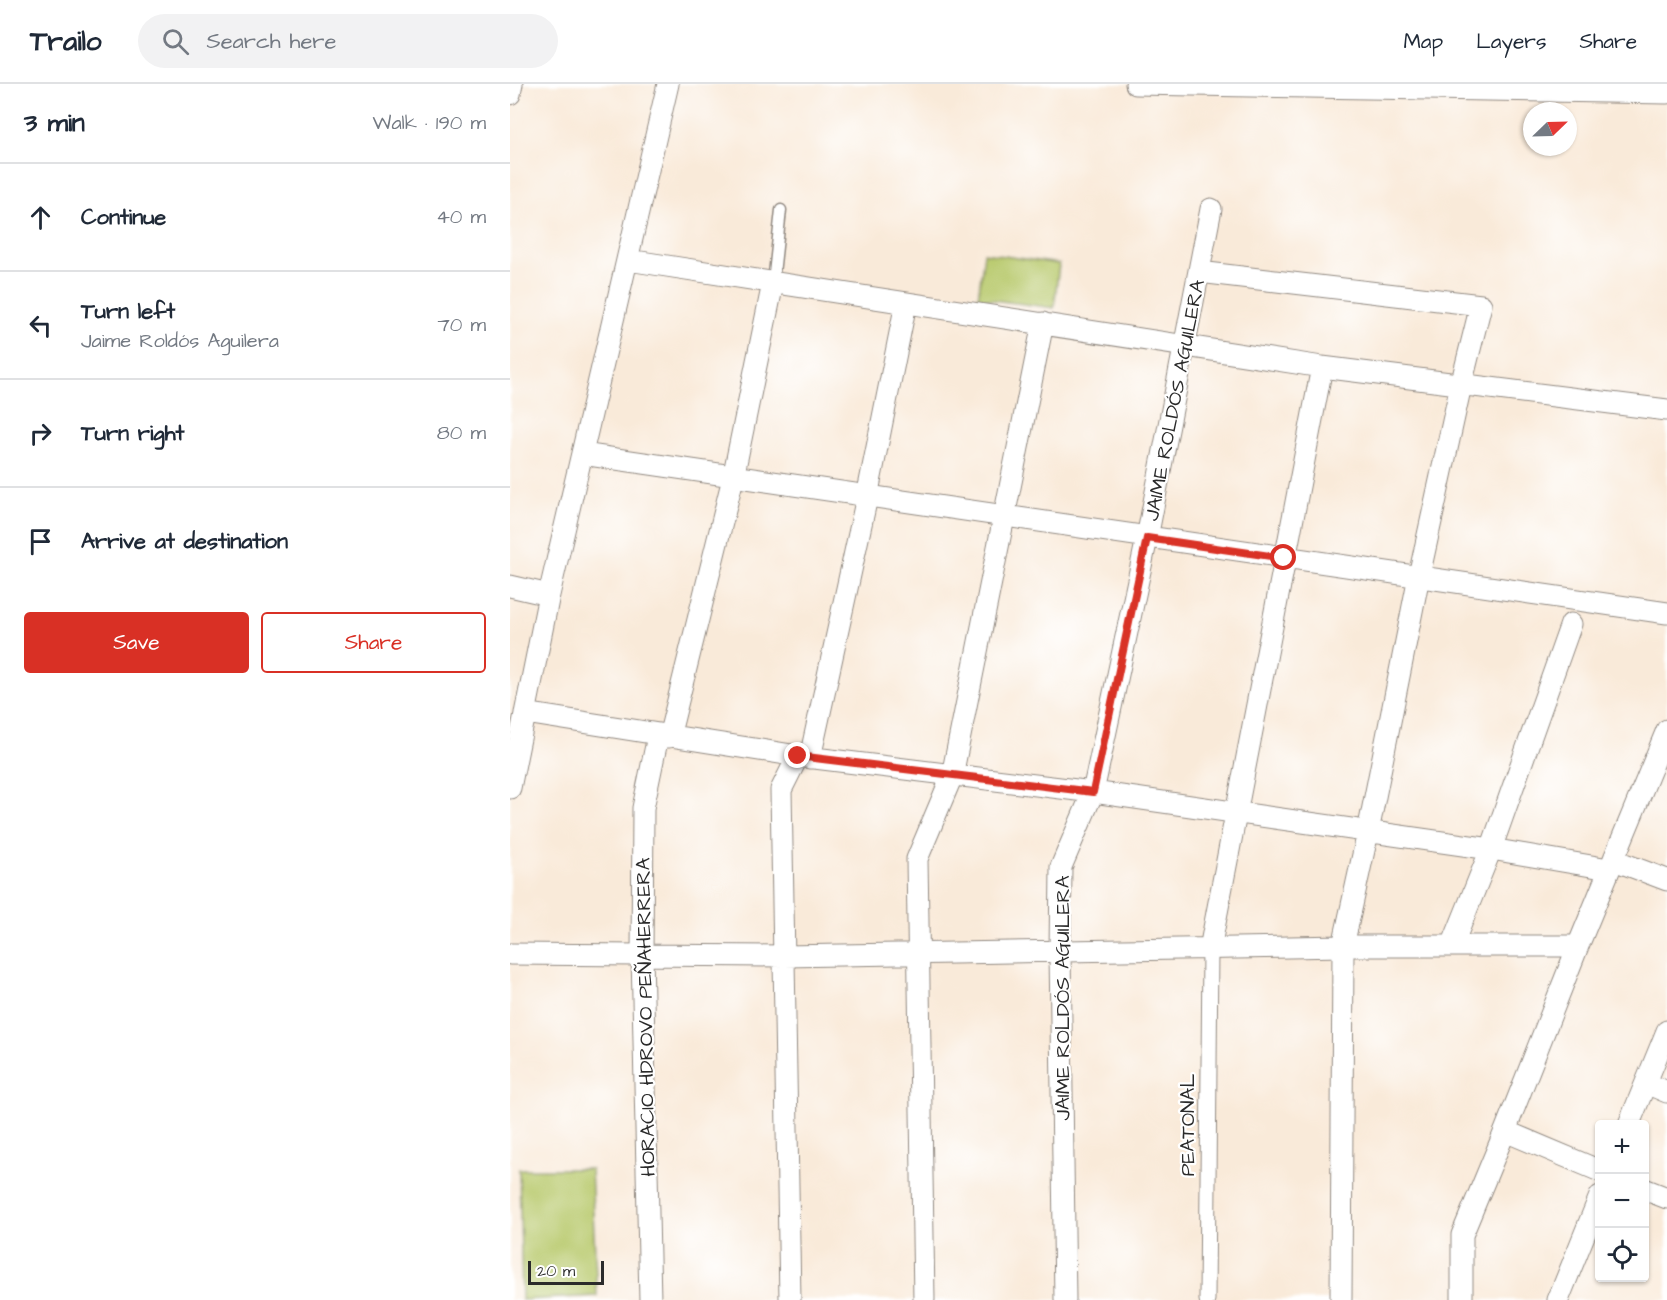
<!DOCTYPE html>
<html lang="en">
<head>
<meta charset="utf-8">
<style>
  body { margin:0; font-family:"Architects Daughter",sans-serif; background:#f2f2f3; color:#1f2937 }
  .controls { position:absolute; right:18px; bottom:18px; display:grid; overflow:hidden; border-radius:6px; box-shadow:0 2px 4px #0004 }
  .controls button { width:54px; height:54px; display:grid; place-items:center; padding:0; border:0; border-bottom:2px solid #e0e1e3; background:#fff; color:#1f2937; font:30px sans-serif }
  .compass { position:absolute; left:1013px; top:18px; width:54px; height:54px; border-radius:50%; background:#fff; box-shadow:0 2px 4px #0004; rotate:67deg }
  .scale { position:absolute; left:18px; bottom:15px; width:76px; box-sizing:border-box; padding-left:6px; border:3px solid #2b2b2b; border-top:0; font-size:16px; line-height:21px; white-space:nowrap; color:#2b2b2b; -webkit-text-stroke:4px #fff; paint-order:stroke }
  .stop { position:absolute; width:18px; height:18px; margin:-14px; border:4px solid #d93025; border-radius:50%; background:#fff }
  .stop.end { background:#d93025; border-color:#fff; box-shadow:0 2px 6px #0008 }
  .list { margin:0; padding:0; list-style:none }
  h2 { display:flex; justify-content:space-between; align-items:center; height:78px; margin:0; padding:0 24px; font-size:26px }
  h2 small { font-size:20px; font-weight:400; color:#747a83 }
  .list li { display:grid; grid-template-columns:39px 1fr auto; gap:18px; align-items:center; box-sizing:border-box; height:108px; padding:0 24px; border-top:2px solid #e0e1e3 }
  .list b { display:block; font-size:22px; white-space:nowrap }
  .list p { margin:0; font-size:20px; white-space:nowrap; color:#747a83 }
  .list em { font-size:20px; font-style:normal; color:#747a83 }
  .actions { display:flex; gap:12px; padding:18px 24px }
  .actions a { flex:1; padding:14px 0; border:2px solid #d93025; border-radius:6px; text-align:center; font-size:21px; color:#d93025 }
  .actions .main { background:#d93025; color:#fff }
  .icon { flex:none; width:33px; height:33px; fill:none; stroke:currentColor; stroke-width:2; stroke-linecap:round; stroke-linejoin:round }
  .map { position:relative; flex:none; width:1157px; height:1216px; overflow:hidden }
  header { display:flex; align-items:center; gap:36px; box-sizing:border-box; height:84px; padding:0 30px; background:#fff; border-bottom:2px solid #e0e1e3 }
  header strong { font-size:28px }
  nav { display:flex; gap:33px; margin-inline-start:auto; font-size:21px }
  .search { width:420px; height:54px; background:#f2f2f3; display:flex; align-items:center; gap:15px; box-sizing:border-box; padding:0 21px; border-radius:33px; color:#747a83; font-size:22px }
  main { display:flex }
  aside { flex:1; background:#fff }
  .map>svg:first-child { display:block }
  .green { fill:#b8c96c; stroke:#727a4c; stroke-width:1.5 }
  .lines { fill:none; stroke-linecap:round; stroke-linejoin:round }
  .service-casing { stroke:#928a82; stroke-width:13 }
  .pedestrian-casing { stroke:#928a82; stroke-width:17 }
  .minor-casing { stroke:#928a82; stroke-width:23 }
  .service { stroke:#fff; stroke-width:10 }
  .pedestrian { stroke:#fff; stroke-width:15 }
  .minor { stroke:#fff; stroke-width:21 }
  .route { stroke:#d93025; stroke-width:8 }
  .labels { text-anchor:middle; stroke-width:4.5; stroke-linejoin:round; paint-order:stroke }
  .street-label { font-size:20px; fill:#2b2b2b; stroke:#fff }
</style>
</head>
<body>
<header>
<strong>Trailo</strong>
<div class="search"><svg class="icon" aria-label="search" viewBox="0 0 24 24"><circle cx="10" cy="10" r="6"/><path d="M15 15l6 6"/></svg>Search here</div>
<nav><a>Map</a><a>Layers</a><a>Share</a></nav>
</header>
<main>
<aside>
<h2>3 min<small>Walk · 190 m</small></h2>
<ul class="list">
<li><svg class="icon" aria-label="ahead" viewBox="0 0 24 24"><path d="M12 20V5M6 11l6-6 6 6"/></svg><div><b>Continue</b></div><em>40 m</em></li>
<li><svg class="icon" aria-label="left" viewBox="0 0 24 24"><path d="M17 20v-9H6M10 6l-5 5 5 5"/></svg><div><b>Turn left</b><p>Jaime Roldós Aguilera</p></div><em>70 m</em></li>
<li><svg class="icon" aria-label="right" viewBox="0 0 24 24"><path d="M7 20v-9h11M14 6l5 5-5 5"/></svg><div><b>Turn right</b></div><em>80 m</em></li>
<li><svg class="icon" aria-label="arrive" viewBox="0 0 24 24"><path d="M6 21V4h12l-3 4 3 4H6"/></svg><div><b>Arrive at destination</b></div></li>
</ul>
<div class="actions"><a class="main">Save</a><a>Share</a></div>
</aside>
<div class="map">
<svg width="1157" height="1216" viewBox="0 0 1157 1216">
  <rect width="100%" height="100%" fill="#fff"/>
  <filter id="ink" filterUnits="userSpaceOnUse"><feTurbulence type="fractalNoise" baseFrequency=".0167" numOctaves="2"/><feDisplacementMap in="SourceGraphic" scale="12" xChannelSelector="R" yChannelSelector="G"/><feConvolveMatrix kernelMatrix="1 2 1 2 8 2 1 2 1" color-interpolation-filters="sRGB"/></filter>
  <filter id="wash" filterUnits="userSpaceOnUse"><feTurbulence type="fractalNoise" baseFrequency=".008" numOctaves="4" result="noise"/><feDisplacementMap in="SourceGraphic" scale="24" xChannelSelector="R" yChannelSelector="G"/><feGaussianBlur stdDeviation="1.35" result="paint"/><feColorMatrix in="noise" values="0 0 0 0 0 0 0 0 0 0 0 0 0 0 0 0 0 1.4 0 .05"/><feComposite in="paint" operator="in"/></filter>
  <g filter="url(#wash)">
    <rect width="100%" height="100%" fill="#f9ead9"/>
    <path class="green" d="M474,169l75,11 -5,44 -76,-10z
      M9,1085h72l6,127 -75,4z"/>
  </g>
  <g filter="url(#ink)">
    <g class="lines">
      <defs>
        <path id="service" d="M263,199l8,-73"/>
        <path id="pedestrian" d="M697,1216l3,-351"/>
        <path id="minor" d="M626,0l531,9
          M0,10l2,-10
          M118,176l694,107 345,43
          M689,188l282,33 -20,80 -42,191 -51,256 -25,114 -2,354
          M72,370l1085,159
          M0,502l39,9
          M15,629l273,43 295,36 398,57 118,20
          M159,653l64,-259 40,-195
          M300,674l57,-261 39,-194
          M0,704l39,-193 119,-511
          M1104,776l53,20
          M942,862l39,-97 80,-225
          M700,865l112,-582
          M0,870l275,2 558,-10h235
          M1136,999l21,9
          M1119,1040l38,-93
          M1090,1087l-95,-40 73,-185 89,-216
          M1134,1105l23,9
          M140,1216l-8,-345 1,-147 15,-72
          M280,1216l-9,-510 17,-34
          M414,1216l-7,-441 35,-83 91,-453
          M555,1216l-5,-348 1,-85 32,-75 54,-254 64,-329
          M952,1216v-65l43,-104
          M1048,1216l42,-104"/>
      </defs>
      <use href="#service" class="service-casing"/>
      <use href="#pedestrian" class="pedestrian-casing"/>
      <use href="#minor" class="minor-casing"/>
      <use href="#service" class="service"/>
      <use href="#pedestrian" class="pedestrian"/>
      <use href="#minor" class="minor"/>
    </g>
  </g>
  <g class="lines" filter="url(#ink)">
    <path class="route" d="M288,672l295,36 54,-254 137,20"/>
  </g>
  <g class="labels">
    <g class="street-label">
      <text transform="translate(664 316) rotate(-79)" y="7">JAIME ROLDÓS AGUILERA</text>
      <text transform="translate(552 914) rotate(-90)" y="7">JAIME ROLDÓS AGUILERA</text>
      <text transform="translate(135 933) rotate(-91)" y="7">HORACIO HDROVO PEÑAHERRERA</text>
      <text transform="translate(677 1041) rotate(-90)" y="7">PEATONAL</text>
    </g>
  </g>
</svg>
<div class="controls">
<button>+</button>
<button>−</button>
<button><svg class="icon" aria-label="locate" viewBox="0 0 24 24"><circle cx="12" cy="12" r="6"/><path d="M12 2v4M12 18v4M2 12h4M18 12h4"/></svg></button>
</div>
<svg class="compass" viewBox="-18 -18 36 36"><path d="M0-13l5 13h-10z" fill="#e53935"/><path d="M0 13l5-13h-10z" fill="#747a83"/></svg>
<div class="scale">20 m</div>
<div class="stop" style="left:774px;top:474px"></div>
<div class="stop end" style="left:288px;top:672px"></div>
</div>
</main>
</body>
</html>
